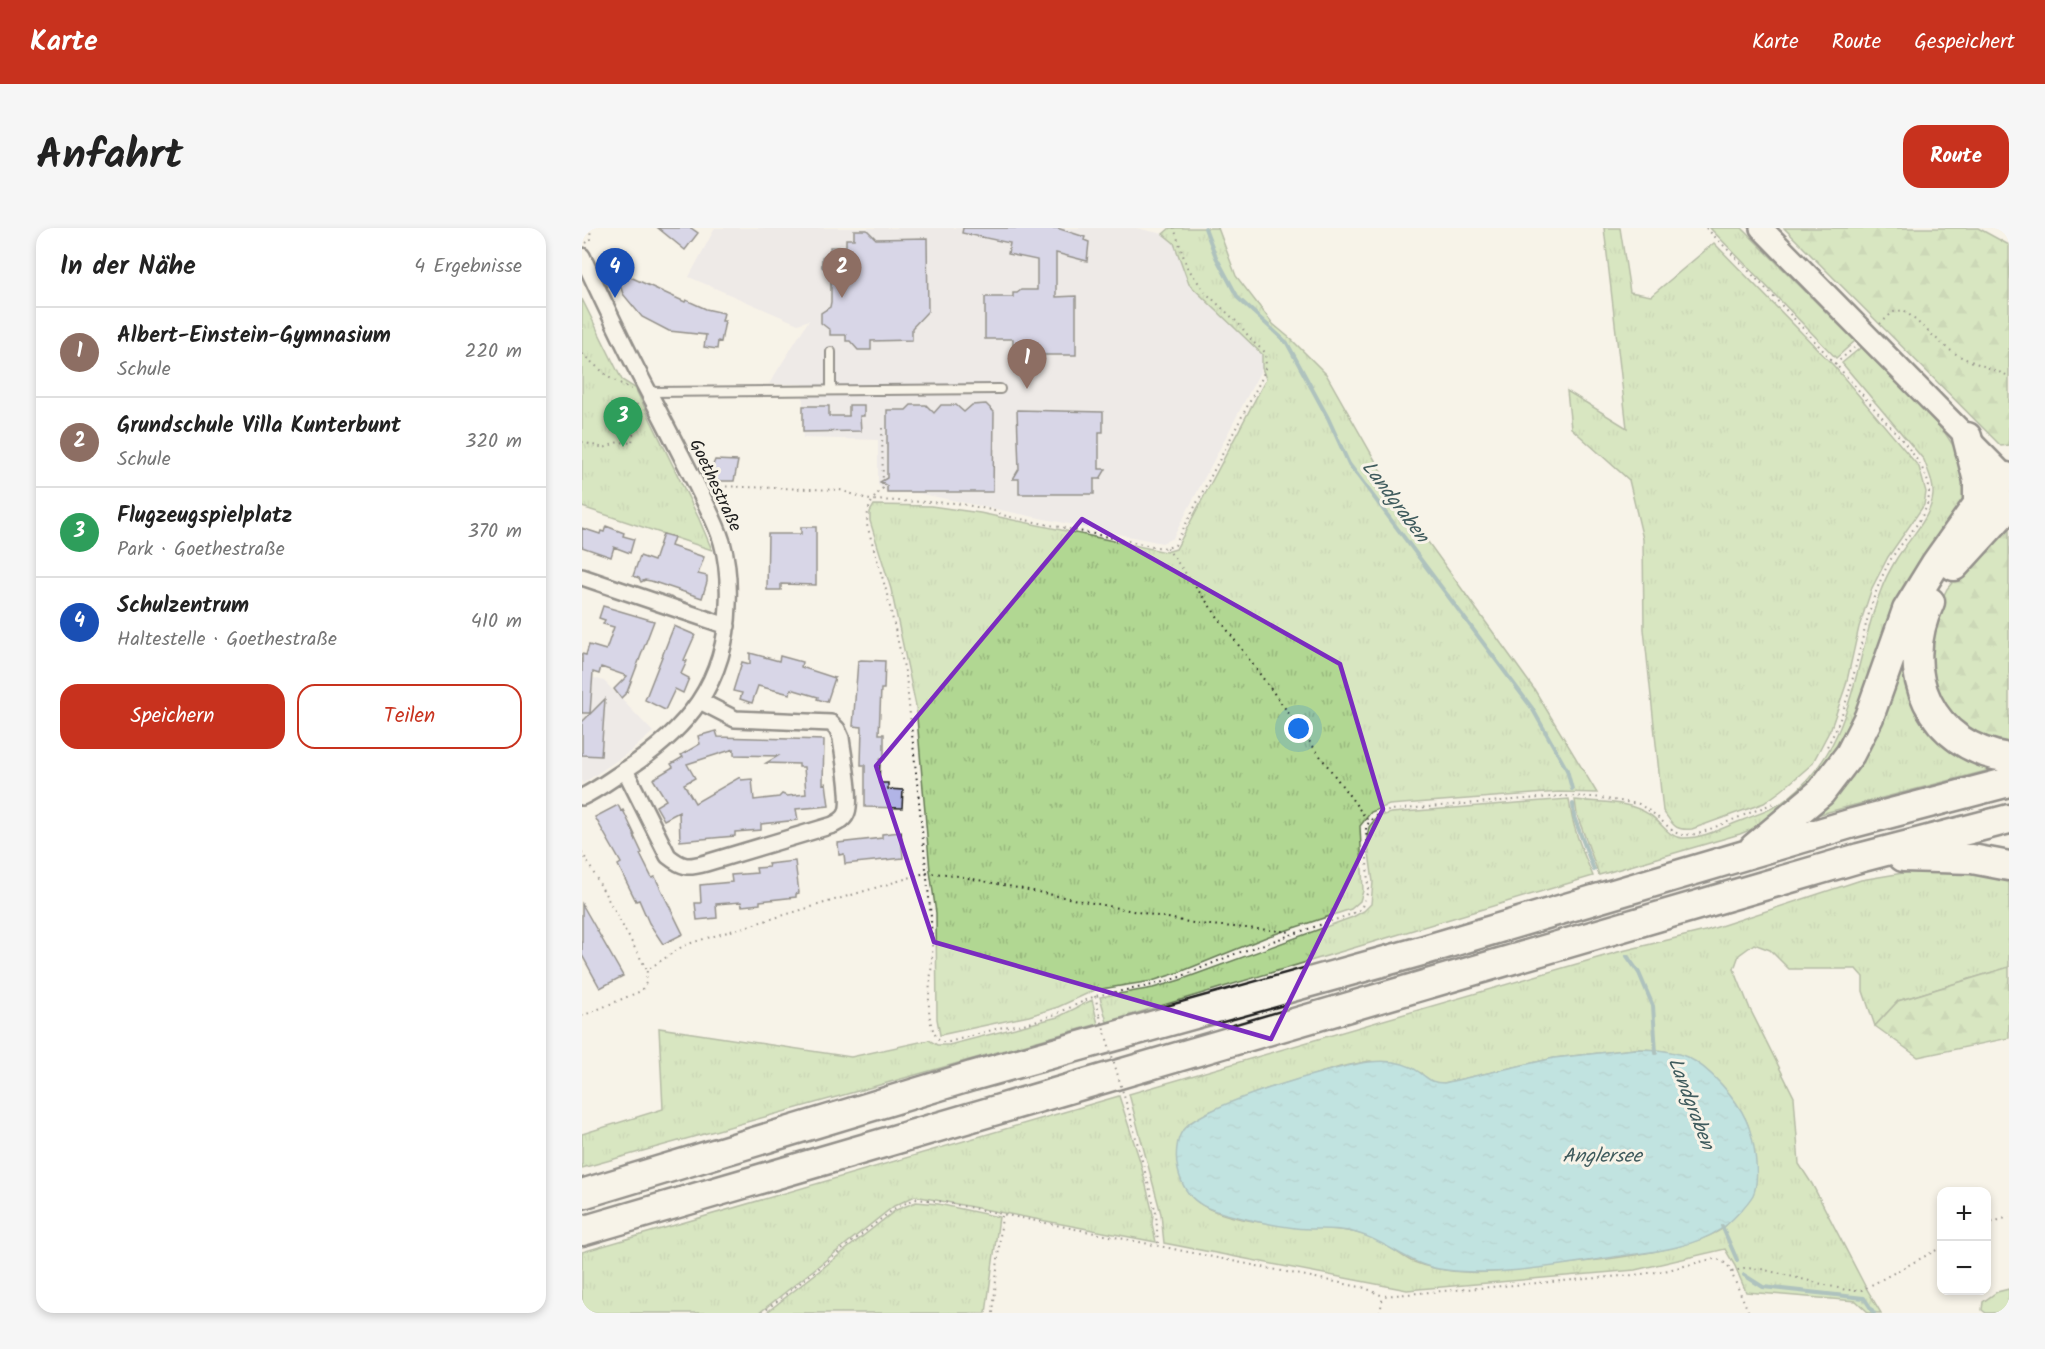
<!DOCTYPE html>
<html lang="de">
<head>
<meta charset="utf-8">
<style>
  body { margin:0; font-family:Kalam,sans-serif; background:#f6f6f6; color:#222 }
  .controls { position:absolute; right:18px; bottom:18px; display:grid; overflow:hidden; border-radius:12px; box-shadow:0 3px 9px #0003 }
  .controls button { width:54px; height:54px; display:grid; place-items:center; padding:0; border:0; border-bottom:2px solid #e0e0e0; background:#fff; color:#222; font:30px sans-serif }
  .you { position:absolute; left:717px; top:501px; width:21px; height:21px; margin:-15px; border:4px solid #fff; border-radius:50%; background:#1a73e8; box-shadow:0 0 0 9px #1a73e833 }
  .badge { display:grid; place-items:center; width:39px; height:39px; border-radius:50%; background:#c8321e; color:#fff; font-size:20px; font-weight:700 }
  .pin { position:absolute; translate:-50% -50px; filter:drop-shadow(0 2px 3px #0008) }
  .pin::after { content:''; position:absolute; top:32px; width:21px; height:18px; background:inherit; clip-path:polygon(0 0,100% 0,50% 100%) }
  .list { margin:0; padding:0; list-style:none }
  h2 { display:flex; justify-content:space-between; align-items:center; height:78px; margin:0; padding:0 24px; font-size:26px }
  h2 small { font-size:20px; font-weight:400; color:#767676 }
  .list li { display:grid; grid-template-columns:39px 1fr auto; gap:18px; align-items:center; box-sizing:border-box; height:90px; padding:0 24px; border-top:2px solid #e0e0e0 }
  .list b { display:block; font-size:22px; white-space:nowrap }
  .list p { margin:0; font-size:20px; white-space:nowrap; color:#767676 }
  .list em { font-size:20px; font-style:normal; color:#767676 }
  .actions { display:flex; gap:12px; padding:18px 24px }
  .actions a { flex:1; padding:14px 0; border:2px solid #c8321e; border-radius:18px; text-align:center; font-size:21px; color:#c8321e }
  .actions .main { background:#c8321e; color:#fff }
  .map { position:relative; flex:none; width:1427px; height:1085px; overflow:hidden; border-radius:18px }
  header { display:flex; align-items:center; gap:36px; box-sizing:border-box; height:84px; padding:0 30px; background:#c8321e; color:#fff }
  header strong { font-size:28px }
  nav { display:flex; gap:33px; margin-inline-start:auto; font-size:21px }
  .intro { display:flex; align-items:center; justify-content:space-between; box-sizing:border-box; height:144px; padding:0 36px }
  h1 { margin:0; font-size:42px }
  .button { padding:15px 27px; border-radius:18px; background:#c8321e; color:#fff; font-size:21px; font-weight:700 }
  main { display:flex; gap:36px; padding:0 36px }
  aside { flex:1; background:#fff; border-radius:18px; box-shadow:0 3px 9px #0003 }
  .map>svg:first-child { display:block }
  .built { fill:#e2e0e7 }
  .grass { fill:url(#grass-tufts); stroke:#667a57; stroke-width:1.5; fill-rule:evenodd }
  .forest { fill:url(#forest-firs); stroke:#667a57; stroke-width:1.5 }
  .water { fill:url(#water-ripples); stroke:#57888c; stroke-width:1.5 }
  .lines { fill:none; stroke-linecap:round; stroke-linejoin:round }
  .stream { stroke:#57888c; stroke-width:4 }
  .building { fill:#b1b4e6; stroke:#1c1c1c; stroke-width:1.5; fill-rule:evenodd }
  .service-casing { stroke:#1c1c1c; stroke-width:12 }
  .minor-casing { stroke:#1c1c1c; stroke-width:20 }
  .secondary-casing { stroke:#1c1c1c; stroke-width:26 }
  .motorway-casing { stroke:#1c1c1c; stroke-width:33 }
  .path { stroke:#1c1c1c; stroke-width:2; stroke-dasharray:1.5 4.5; stroke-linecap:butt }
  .service { stroke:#f7f3e8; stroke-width:8 }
  .minor { stroke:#f7f3e8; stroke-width:15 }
  .secondary { stroke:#f7f3e8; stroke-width:21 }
  .motorway { stroke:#f7f3e8; stroke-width:28 }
  .path-bridge { stroke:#1c1c1c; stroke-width:2; stroke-dasharray:1.5 4.5; stroke-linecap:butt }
  .marked { fill:none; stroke:#7b2cbf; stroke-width:4.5; stroke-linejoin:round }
  .labels { text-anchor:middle; stroke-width:6; stroke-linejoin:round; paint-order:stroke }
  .street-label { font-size:18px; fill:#1c1c1c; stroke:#f7f3e8 }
  .water-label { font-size:20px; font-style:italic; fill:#3f5b5d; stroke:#f7f3e8 }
</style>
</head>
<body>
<header>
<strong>Karte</strong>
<nav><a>Karte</a><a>Route</a><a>Gespeichert</a></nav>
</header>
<div class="intro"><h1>Anfahrt</h1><a class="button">Route</a></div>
<main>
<aside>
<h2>In der Nähe<small>4 Ergebnisse</small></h2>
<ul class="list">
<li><span class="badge" style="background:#8d6e63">1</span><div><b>Albert-Einstein-Gymnasium</b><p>Schule</p></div><em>220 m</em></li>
<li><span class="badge" style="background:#8d6e63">2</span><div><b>Grundschule Villa Kunterbunt</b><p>Schule</p></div><em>320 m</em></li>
<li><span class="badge" style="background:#2e9e5b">3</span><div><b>Flugzeugspielplatz</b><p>Park · Goethestraße</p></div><em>370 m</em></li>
<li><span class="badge" style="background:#1a4fb4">4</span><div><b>Schulzentrum</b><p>Haltestelle · Goethestraße</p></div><em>410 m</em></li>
</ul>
<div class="actions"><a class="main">Speichern</a><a>Teilen</a></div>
</aside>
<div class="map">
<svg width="1427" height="1085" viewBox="0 0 1427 1085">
  <defs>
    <pattern id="grass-tufts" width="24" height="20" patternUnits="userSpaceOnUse" patternTransform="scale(1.5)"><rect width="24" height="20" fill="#b1d792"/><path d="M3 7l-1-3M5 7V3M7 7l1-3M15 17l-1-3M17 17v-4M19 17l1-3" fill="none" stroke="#98b87d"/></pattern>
    <pattern id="forest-firs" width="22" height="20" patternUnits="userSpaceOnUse" patternTransform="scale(1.5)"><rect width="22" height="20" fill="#b1d792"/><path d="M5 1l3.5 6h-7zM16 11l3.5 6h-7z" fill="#98b87d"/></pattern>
    <pattern id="water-ripples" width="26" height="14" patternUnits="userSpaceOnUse" patternTransform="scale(1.5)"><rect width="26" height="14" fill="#7fd0d7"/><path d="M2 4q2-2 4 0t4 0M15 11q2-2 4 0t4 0" fill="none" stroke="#6db2b8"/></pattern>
  </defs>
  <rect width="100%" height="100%" fill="#f7f3e8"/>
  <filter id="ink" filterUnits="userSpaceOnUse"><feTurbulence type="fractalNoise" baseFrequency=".0167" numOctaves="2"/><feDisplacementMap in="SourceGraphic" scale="12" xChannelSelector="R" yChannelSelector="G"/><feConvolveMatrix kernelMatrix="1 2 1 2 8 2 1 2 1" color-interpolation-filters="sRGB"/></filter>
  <g filter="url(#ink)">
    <path class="built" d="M133,0h421l27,6 11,9 15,41 73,70v14l-89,170 -11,5 -245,-50 -30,-1 -9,-7v-45l-75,-2v-54h-34l40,-64 -11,4 -109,-47z
      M0,446l22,7 49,51 -22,19 -49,33z"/>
    <path class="grass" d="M588,0h48l18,48 37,48 19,16 34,34 71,125 137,190 63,104 -38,-1 -170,13 -18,7 -11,14 3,65 -3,10 -9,8 -82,27 -89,36 -28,9 -57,9 -37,17 -29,9 -89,19 -3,-16 -1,-106 -6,-42 -14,-165 -25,-117 -21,-68v-9l4,-7 57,1 49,7 186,39 10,-3 90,-170 -4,-11v-14l-73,-70 -15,-41 -11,-9z
      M1022,0h16l10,64 21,4 63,-53 120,123 85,101 7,25 -2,13 -36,52 -16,31 -13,39 -13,58 -15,43 -19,36 -30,26 -18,13 -72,26c-18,2 -19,-5 -29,-18l-19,-182 -1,-90 -14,-59 -58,-52 -4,-37 60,37z
      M1128,0h32l113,113 -19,17z
      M0,71l40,81 13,8 64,131 13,31 -130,-43z
      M1282,117l81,88 19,29 4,40 -124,251 -75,69 -29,12 -141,41 -22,-60 -2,-15c26,3 53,0 75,15 11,7 18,22 32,23 21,1 42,-11 61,-18 15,-6 32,-11 45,-22 67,-52 65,-135 93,-208 4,-11 10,-22 16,-32 12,-19 34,-40 36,-63 1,-12 -5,-24 -9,-35l-82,-97z
      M1323,407l104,130 -212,55z
      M987,571c3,28 13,51 24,77l-486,146 -7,-25 53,-9 27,-8 173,-63 11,-6 7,-7 2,-22 -6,-44 2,-11 8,-10 14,-4z
      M1345,641l82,6v92l-111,34 -23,25 -12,-35v-14l-7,-8h-67l-19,-19 -16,-6 -15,11 -5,14 16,40 44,88 5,67 13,20 53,102 16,27h-12l-13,-12 -110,-9 -11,-26 -10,-17 -90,21 -228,20 -243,-47 -3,-29 -32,-120 489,-142 87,-21 156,-51zM1053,821c58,1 66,14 100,57 4,5 9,9 11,14 5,10 6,25 8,36 5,29 1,40 -20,60 -4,4 -8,10 -12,13 -38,24 -131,32 -177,37 -27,3 -54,8 -81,6 -18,-1 -36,-4 -53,-11 -10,-5 -18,-12 -27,-18 -13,-7 -28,-11 -43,-13 -37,-4 -122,-5 -148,-32 -19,-19 -12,-44 -10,-68l8,-8 18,-10 58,-23 73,-22 30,-6 51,12c6,9 13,10 23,10l110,-25z
      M510,772l6,24 -516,144v-34l81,-25 -4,-81 192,29 78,-17 8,5h12l109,-28z
      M537,868l21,65 13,53 -1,10 4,18 -241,-46 -21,10 -135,107h-177v-61z
      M334,974l22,2 61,13 -13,96h-220l130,-103z
      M1427,1061v24h-23l-4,-3 1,-8 14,-10z"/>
    <path class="forest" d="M1202,0h194l31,17v200l-8,1z
      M1427,299v222l-44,-16 -37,-55 6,-63 13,-26 26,-32z
      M1427,739v71l-91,19 -43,-31 23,-25z"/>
    <path class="water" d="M1053,821c18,0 36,1 52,8 22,10 50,42 59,63 8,17 15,58 7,75 -5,9 -24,29 -32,34 -30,20 -72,23 -107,28 -52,8 -124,21 -175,12 -34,-6 -57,-32 -91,-38 -17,-3 -35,-1 -53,-3 -23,-3 -47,-8 -69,-14 -10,-3 -19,-5 -27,-11 -11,-7 -18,-20 -21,-33 -3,-12 -2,-31 5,-40 20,-26 151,-64 186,-68 17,-2 36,-1 50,10 10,7 12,11 25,11l110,-25z"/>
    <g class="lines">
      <path class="stream" d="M623,0l11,29 22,41 49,45 41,75 21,46 183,244 35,62 5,19
        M991,576l1,13 20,53
        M1045,728l12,17 14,33 3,47
        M1140,998l15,34
        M1162,1047l19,12 101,11 10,15"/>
    </g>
    <path class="building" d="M76,0h33l7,5 -13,17z
      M381,0h94l28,9 -1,3 5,2 -2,19 -31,-8v44l20,-1v59h-63v-16h-28v-42h28v-4h4l4,-3h16v-30l-29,-6 2,-11 -48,-10z
      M272,2h13l9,9 51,-1 1,73 -16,17v12l-41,1v9h-13l-8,-9h-4v-6h-16v-5l-9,-7v-10l9,-6 1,-5v-28l-9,-7v-10l8,-6v-4h16v-8h8z
      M33,42l70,32 1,-2 20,9 18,4 -2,8h3l-4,21 -3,-1 -1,8 -13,-2 2,-12 -37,-4 -27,-14 -19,-23z
      M404,176l8,8 -1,80h-106v-6l-7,-4 7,-4v-68h19l5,-5h15l8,8 7,-8h15l8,7 8,-7z
      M267,177h15v11h-4l1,15 -58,1v-26h26v10h20z
      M435,182l86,2v20h-4v37h7l-6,10h-6v15h-75v-15h-6l6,-10z
      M133,232l23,1 -4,20h-18l-3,-5v-11z
      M24,298l18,7 -1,3 11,3 -4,14 -16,-6 -3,10 -29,-10v-19l18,6 1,-3 3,1z
      M219,299h15v58l-35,-1v6h-14l1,-56h33z
      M81,306l11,3 -3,9 33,11 -6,17 9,2v6l-5,16 -51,-17 -6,-1 -4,2 -2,-4 -6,-2 7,-20 14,5z
      M21,378l51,15 -27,71 -6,6 -7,-9 13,-13 -26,-9 -2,7 -6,-2 -3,41h-8v-59l4,1 3,-10 17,5 8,-23 -11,-3 2,-4 -6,-2z
      M92,398l21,9 -11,25 3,1 -6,13 8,4 -6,15 -8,-4 -10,21 -20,-10z
      M168,425l29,8 1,-5 22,6 -1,5 34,11 -8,24 -10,-3 1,-2 -27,-8 -1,5 -32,-8 -6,17 -12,-4 2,-6 -9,-2 9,-29 8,2z
      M279,432l24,1 -1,28h-3l-2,45h5v25h-4l-1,24h9v6l15,1 -1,18 -37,-1v-42h-4l1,-38 -9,-1 5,-65z
      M23,471l-4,57 -19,-1v-33z
      M134,503l2,6 106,3 -1,44 3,-1 3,23 -33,3 2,11 -37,4v6l-26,2v4l-55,5 -1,-29 -15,8 -8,-14 10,-6 -13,-21 20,-12 -2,-3 12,-7 -2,-2 19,-11 -2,-8zM152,521v6l44,1 -12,7 33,1v3h5l2,27 -19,2 -5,-2 -3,3 -25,3 -2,-21 -11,1 -1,-3 -45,26 -11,-19 11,-6 -8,-14z
      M36,577l3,6 2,-1 12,25 -1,1 8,17 -2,1 12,24 3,-1 28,57 -20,10 -14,-21 -10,-23 -3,1 -18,-36 3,-2 -26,-46z
      M319,604l2,26 -58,6 -1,-10 -5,1 -1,-12 44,-5v-4z
      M213,633l4,32 -3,1v3l-36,4v3l-18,2 -1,-4 -25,2 1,14 -20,2 -2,-17h6l-1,-18 32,-3 -1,-7 26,-2 -1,-5 13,-1 -1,-3z
      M0,676l41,72 -23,12 -18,-33z"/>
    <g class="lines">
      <defs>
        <path id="service" d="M249,162v-38
          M66,164l352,-3"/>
        <path id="minor" d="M0,28c22,47 44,94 68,139 16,30 31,60 46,89 9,19 20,38 26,58 6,21 7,42 6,63 -2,78 -41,125 -104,166 -14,9 -27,19 -42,26
          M0,349l145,49
          M43,542l43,86c15,12 20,12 38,7l127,-38c6,-3 12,-6 14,-13 5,-14 -4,-57 -6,-74l-4,-9 -6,-6 -96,-4 -35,-18"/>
        <path id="secondary" d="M1179,0l248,252"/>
        <path id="motorway" d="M1385,209l11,44v23
          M1372,338l55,-60
          M1348,374c-33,70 0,145 79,156
          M1172,620l67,-56 29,-38 19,-37 38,-107 29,-47 42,-59 28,-27
          M1321,629l69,2 37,7
          M0,966l390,-118 453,-126 428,-127 156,-41
          M0,1003l1277,-373 150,-39"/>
      </defs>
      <use href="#service" class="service-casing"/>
      <use href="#minor" class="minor-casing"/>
      <use href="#secondary" class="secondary-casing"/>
      <use href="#motorway" class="motorway-casing"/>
      <path class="path" d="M1124,0c54,53 106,109 155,165 19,23 42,45 58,70 5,8 11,20 10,30 0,24 -26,46 -38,66 -7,12 -13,27 -18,41 -16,50 -21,105 -48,150
        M4,15l5,-3 -1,-12
        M1298,96l13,-12 11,-2 44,39 15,9 46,18
        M0,126l28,24 21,11
        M1253,136l19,-16
        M300,200l1,60c-12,12 -16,19 -16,37l19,65 20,86 25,241c0,14 2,28 1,42 -1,26 -10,61 8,83h9l54,-15 26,-4 27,-9 39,-18 58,-11 27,-8 52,-22 120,-41 9,-5 7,-18 -2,-65 9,-10 16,-6 172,-14 31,1 45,7 15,10 20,18 8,3 16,-1 76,-31
        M0,214l22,6 14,-6 14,1 5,-40
        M132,258l126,4 30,10 86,3 36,7 14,6 151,31 10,1 8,-3 87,-167 4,-12 -1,-14 -11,-9 -16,-20 -32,-30 -19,-26 -13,-39
        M585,320l201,273
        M0,624l65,118
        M513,768l5,20
        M0,788l59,-25 5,-8 1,-13 36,-24 11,-4 231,-69 23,1 250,50 95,8
        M549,891l25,94 2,32
        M1404,996l23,-7
        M1150,1044l12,-4 17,1 85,21h16l80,-43
        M180,1085l133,-105 20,-9 23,2 427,87 18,8 251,-21 30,-4 48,-12 8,1 8,5 21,48
        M411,1085l9,-98
        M798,1085l3,-17"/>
      <use href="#service" class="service"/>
      <use href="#minor" class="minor"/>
      <use href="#secondary" class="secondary"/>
      <use href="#motorway" class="motorway"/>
      <path class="path-bridge" d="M518,788l31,103"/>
    </g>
  </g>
  <path d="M0 0H1427V1085H0ZM500,291l258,145 43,145 -112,230 -337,-97 -58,-176z" fill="#f7f3e8" fill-opacity=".55" fill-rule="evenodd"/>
  <path class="marked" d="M500,291l258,145 43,145 -112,230 -337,-97 -58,-176z"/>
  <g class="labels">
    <g class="street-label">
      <text transform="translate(134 257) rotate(65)" y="6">Goethestraße</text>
    </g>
    <g class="water-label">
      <text transform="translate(814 273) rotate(53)" y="7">Landgraben</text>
      <text transform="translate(1110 875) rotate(69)" y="7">Landgraben</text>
      <text x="1020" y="934">Anglersee</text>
    </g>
  </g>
</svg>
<div class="controls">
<button>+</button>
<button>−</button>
</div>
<div class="you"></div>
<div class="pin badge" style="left:445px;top:161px;background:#8d6e63">1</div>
<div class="pin badge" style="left:260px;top:70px;background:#8d6e63">2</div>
<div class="pin badge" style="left:41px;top:219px;background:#2e9e5b">3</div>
<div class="pin badge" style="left:33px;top:70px;background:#1a4fb4">4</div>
</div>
</main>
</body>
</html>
